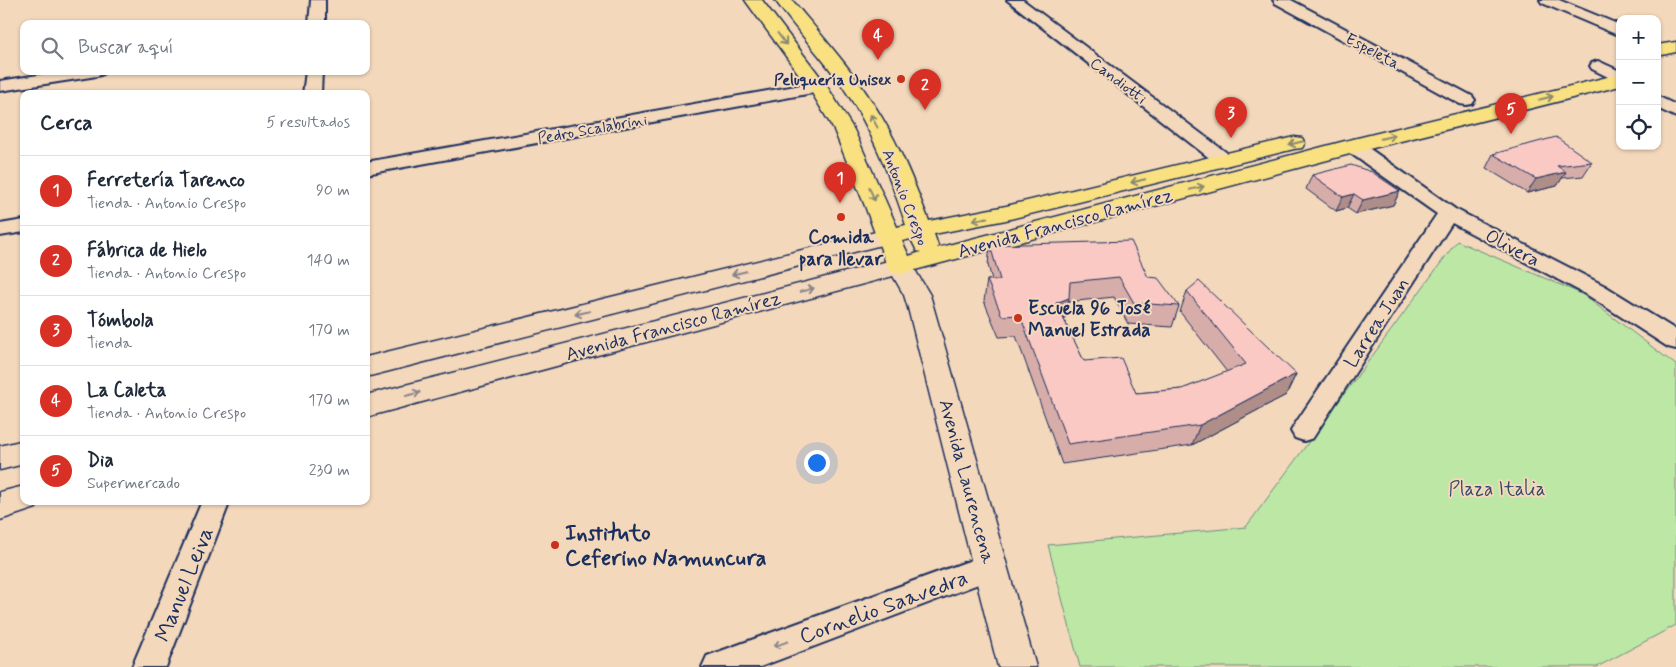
<!DOCTYPE html>
<html lang="es">
<head>
<meta charset="utf-8">
<style>
  body { margin:0; font-family:Mynerve,sans-serif; background:#f2f2f3; color:#1f2937 }
  .controls { position:absolute; right:15px; top:15px; display:grid; overflow:hidden; border-radius:10px; box-shadow:0 1px 4px #0004 }
  .controls button { width:45px; height:45px; display:grid; place-items:center; padding:0; border:0; border-bottom:1px solid #e0e1e3; background:#fff; color:#1f2937; font:25px sans-serif }
  .you { position:absolute; left:816px; top:462px; width:18px; height:18px; margin:-12px; border:4px solid #fff; border-radius:50%; background:#1a73e8; box-shadow:0 0 0 8px #1a73e833 }
  .badge { display:grid; place-items:center; width:32px; height:32px; border-radius:50%; background:#d93025; color:#fff; font-size:16px; font-weight:700 }
  .pin { position:absolute; translate:-50% -41px; filter:drop-shadow(0 1px 2px #0008) }
  .pin::after { content:''; position:absolute; top:26px; width:18px; height:15px; background:inherit; clip-path:polygon(0 0,100% 0,50% 100%) }
  .list { margin:0; padding:0; list-style:none }
  h2 { display:flex; justify-content:space-between; align-items:center; height:65px; margin:0; padding:0 20px; font-size:21px }
  h2 small { font-size:16px; font-weight:400; color:#747a83 }
  .list li { display:grid; grid-template-columns:32px 1fr auto; gap:15px; align-items:center; box-sizing:border-box; height:70px; padding:0 20px; border-top:1px solid #e0e1e3 }
  .list b { display:block; font-size:19px; white-space:nowrap }
  .list p { margin:0; font-size:16px; white-space:nowrap; color:#747a83 }
  .list em { font-size:16px; font-style:normal; color:#747a83 }
  .icon { flex:none; width:28px; height:28px; fill:none; stroke:currentColor; stroke-width:2; stroke-linecap:round; stroke-linejoin:round }
  .map { position:relative; flex:none; width:1676px; height:667px; overflow:hidden }
  .search { position:absolute; background:#fff; box-shadow:0 1px 4px #0004; left:20px; top:20px; width:350px; height:55px; display:flex; align-items:center; gap:12px; box-sizing:border-box; padding:0 18px; border-radius:10px; color:#747a83; font-size:19px }
  .panel { position:absolute; background:#fff; box-shadow:0 1px 4px #0004; left:20px; top:90px; width:350px; height:415px; border-radius:10px }
  .map>svg:first-child { display:block }
  .green { fill:#bce7a4; stroke:#6c8b81 }
  .lines { fill:none; stroke-linecap:round; stroke-linejoin:round }
  .street-casing { stroke:#1b2f5e; stroke-width:4 }
  .secondary-casing { stroke:#1b2f5e; stroke-width:3 }
  .primary-casing { stroke:#1b2f5e; stroke-width:3 }
  .street { fill:#f4d8bb; fill-rule:evenodd }
  .secondary { fill:#f4d8bb; fill-rule:evenodd }
  .primary { fill:#f9e181; fill-rule:evenodd }
  .wall { fill:#d7ada9; stroke:#1b2f5e }
  .shaded-wall { fill:#af8d89; stroke:#1b2f5e }
  .building { fill:#fac9c4; stroke:#1b2f5e }
  .oneway { stroke:#8a8870 }
  .oneway2 { stroke:#88848c }
  .poi-dot { fill:#c8321e; stroke:#f4d8bb; stroke-width:2 }
  .labels { text-anchor:middle; stroke-width:4; stroke-linejoin:round; paint-order:stroke }
  .far-street-label { font-size:16px; fill:#1b2f5e; stroke:#f4d8bb }
  .far-poi-label { font-size:16px; font-weight:bold; fill:#1b2f5e; stroke:#f4d8bb; text-anchor:end }
  .street-label { font-size:19px; fill:#1b2f5e; stroke:#f4d8bb }
  .poi-label { font-size:19px; font-weight:bold; fill:#1b2f5e; stroke:#f4d8bb }
  .park-label { font-size:19px; fill:#334b68; stroke:#f4d8bb }
  .near-poi-label { font-size:22px; font-weight:bold; fill:#1b2f5e; stroke:#f4d8bb; text-anchor:start }
  .near-street-label { font-size:22px; fill:#1b2f5e; stroke:#f4d8bb }
</style>
</head>
<body>
<div class="map">
<svg width="1676" height="667" viewBox="0 0 1676 667">
  <rect width="100%" height="100%" fill="#f4d8bb"/>
  <filter id="ink" filterUnits="userSpaceOnUse"><feTurbulence type="fractalNoise" baseFrequency=".02" numOctaves="2"/><feDisplacementMap in="SourceGraphic" scale="10" xChannelSelector="R" yChannelSelector="G"/><feConvolveMatrix kernelMatrix="1 2 1 2 8 2 1 2 1" color-interpolation-filters="sRGB"/></filter>
  <g filter="url(#ink)">
    <path class="green" d="M1457,241l125,53 94,71v260l-79,42h-517l-32,-122 198,-18z"/>
    <g class="lines">
      <defs>
        <path id="street" d="M311,0h14v24h-16z
          M1007,0h16l208,156 2,4 -2,4 -7,2 -7,-2z
          M1273,0h18l181,96 3,4 -3,4 -6,1 -6,-1 -185,-101z
          M1540,0h19l61,25v11l-78,-33z
          M1598,61l22,10v12l-28,-14 -2,-3 2,-3z
          M63,71h42l-2,3 -6,2 -97,15v-10z
          M306,71h16l-1,23h-18z
          M818,82l6,1 2,4 -2,4 -458,83v-12z
          M1657,96l19,9v12l-19,-9z
          M1353,140l7,2 95,67 150,77 71,44v19l-8,-2 -79,-51 -137,-73 -139,215 -9,3 -9,-3 -4,-7 4,-7 142,-210 -91,-64 -2,-4 2,-4z
          M24,220v12l-24,4v-12z
          M202,501h28l-64,166h-34z
          M991,553l11,4 4,9 -4,9 -242,92h-58l5,-11z"/>
        <path id="secondary" d="M888,229l9,2 3,5 -3,5 -531,136v-20z
          M900,258l9,2 21,35 106,372h-38l-90,-359 -4,-13 -11,-19 -527,141v-22z
          M24,440v24l-24,6v-24z
          M24,486v15h15l-3,7 -36,12v-28z"/>
        <path id="primary" d="M745,0h17l63,83 29,47 43,97 9,-2c-16,-48 -34,-96 -63,-138 -21,-30 -47,-57 -68,-87h17c31,37 64,74 89,116 20,33 34,69 48,105l77,-15 288,-69 8,1 3,5 -3,5 -8,1 -288,71 -72,14 4,12 -1,2 408,-107 275,-67v12l-259,65 -461,123 -9,-2 -4,-6 -22,-60 -31,-76 -25,-42zM911,239l6,12 4,1 -12,4 -7,-15z
          M1676,42v10l-19,4v-11z"/>
      </defs>
      <use href="#street" class="street-casing"/>
      <use href="#secondary" class="secondary-casing"/>
      <use href="#primary" class="primary-casing"/>
      <use href="#street" class="street"/>
      <use href="#secondary" class="secondary"/>
      <use href="#primary" class="primary"/>
    </g>
    <path class="wall" d="M1493,154l99,8 -9,14 -21,2 -5,8 -30,7 -41,-25z
      M1312,175l88,16 -7,14 -37,9 -9,-6 -11,3 -30,-22z
      M990,245l158,32 31,29 -7,21 -44,-3 -14,-27 -46,5 -3,16 -2,1 21,42 52,32 46,-4 45,-17 -47,-60 7,-21 109,83 -10,21 -94,50 -130,19 -46,-128 -17,1 -15,-36 3,-21h5l-4,-15z"/>
    <path class="shaded-wall" d="M1566,172l-9,14 -30,7 9,-14z
      M1400,191l-7,14 -37,9 7,-14z
      M1354,194l-7,14 -11,3 7,-14z
      M1069,298l-4,20 -14,6 5,-21z
      M1296,374l-10,21 -94,50 8,-20z"/>
    <path class="building" d="M1556,137l36,25 -35,4 9,6 -30,7 -43,-25z
      M1351,165l21,7 28,19 -37,9 -9,-6 -11,3 -31,-22z
      M1131,241l17,36 10,1 21,28 -45,-3 -15,-26 -49,5 -1,16 -13,5 28,58 37,-3 15,35 46,-4 64,-25 -59,-73 12,-10 97,93 -96,51 -132,19 -48,-129 -18,1 -15,-36h13l-10,-35z"/>
    <defs><path id="oneway-shaft" d="M-6 0H5M1.5-3L5.5 0L1.5 3" fill="none" stroke-width="1.6" stroke-linecap="round" stroke-linejoin="round" transform="scale(1.25)"/></defs>
    <g class="oneway">
      <use href="#oneway-shaft" transform="translate(782 39) rotate(53)"/>
      <use href="#oneway-shaft" transform="translate(1546 98) rotate(-14)"/>
      <use href="#oneway-shaft" transform="translate(874 121) rotate(-118)"/>
      <use href="#oneway-shaft" transform="translate(1388 137) rotate(-14)"/>
      <use href="#oneway-shaft" transform="translate(1296 143) rotate(166)"/>
      <use href="#oneway-shaft" transform="translate(1138 181) rotate(166)"/>
      <use href="#oneway-shaft" transform="translate(1197 188) rotate(-14)"/>
      <use href="#oneway-shaft" transform="translate(872 194) rotate(66)"/>
      <use href="#oneway-shaft" transform="translate(980 219) rotate(168)"/>
    </g>
    <g class="oneway2">
      <use href="#oneway-shaft" transform="translate(739 273) rotate(166)"/>
      <use href="#oneway-shaft" transform="translate(807 290) rotate(-15)"/>
      <use href="#oneway-shaft" transform="translate(582 313) rotate(166)"/>
      <use href="#oneway-shaft" transform="translate(413 394) rotate(-15)"/>
      <use href="#oneway-shaft" transform="translate(781 644) rotate(160)"/>
    </g>
  </g>
  <g class="poi-dot">
    <circle cx="901" cy="79" r="5"/>
    <circle cx="841" cy="217" r="5"/>
    <circle cx="1018" cy="318" r="5"/>
    <circle cx="555" cy="545" r="5"/>
  </g>
  <g class="labels">
    <g class="far-street-label">
      <text transform="translate(1373 50) rotate(28)" y="6">Espeleta</text>
      <text transform="translate(1119 80) rotate(37)" y="6">Candiotti</text>
      <text transform="translate(592 128) rotate(-10)" y="6">Pedro Scalabrini</text>
      <text transform="translate(906 197) rotate(69)" y="6">Antonio Crespo</text>
    </g>
    <g class="far-poi-label">
      <text x="891" y="85">Peluquería Unisex</text>
    </g>
    <g class="street-label">
      <text transform="translate(1065 222) rotate(-15)" y="7">Avenida Francisco Ramírez</text>
      <text transform="translate(1513 247) rotate(28)" y="7">Olivera</text>
      <text transform="translate(1376 322) rotate(-57)" y="7">Larrea Juan</text>
      <text transform="translate(673 325) rotate(-15)" y="7">Avenida Francisco Ramírez</text>
      <text transform="translate(968 481) rotate(75)" y="7">Avenida Laurencena</text>
    </g>
    <g class="poi-label">
      <text x="841" y="243">Comida<tspan x="841" dy="22">para llevar</tspan></text>
      <text x="1028" y="314" text-anchor="start">Escuela 96 José<tspan x="1028" dy="22">Manuel Estrada</tspan></text>
    </g>
    <g class="park-label">
      <text x="1497" y="495">Plaza Italia</text>
    </g>
    <g class="near-poi-label">
      <text x="565" y="540">Instituto<tspan x="565" dy="25">Ceferino Namuncura</tspan></text>
    </g>
    <g class="near-street-label">
      <text transform="translate(183 584) rotate(-68)" y="8">Manuel Leiva</text>
      <text transform="translate(883 606) rotate(-20)" y="8">Cornelio Saavedra</text>
    </g>
  </g>
</svg>
<div class="controls">
<button>+</button>
<button>−</button>
<button><svg class="icon" aria-label="locate" viewBox="0 0 24 24"><circle cx="12" cy="12" r="6"/><path d="M12 2v4M12 18v4M2 12h4M18 12h4"/></svg></button>
</div>
<div class="you"></div>
<div class="pin badge" style="left:840px;top:203px">1</div>
<div class="pin badge" style="left:925px;top:110px">2</div>
<div class="pin badge" style="left:1231px;top:138px">3</div>
<div class="pin badge" style="left:878px;top:60px">4</div>
<div class="pin badge" style="left:1511px;top:134px">5</div>
<div class="search"><svg class="icon" aria-label="search" viewBox="0 0 24 24"><circle cx="10" cy="10" r="6"/><path d="M15 15l6 6"/></svg>Buscar aquí</div>
<section class="panel">
<h2>Cerca<small>5 resultados</small></h2>
<ul class="list">
<li><span class="badge">1</span><div><b>Ferretería Tarenco</b><p>Tienda · Antonio Crespo</p></div><em>90 m</em></li>
<li><span class="badge">2</span><div><b>Fábrica de Hielo</b><p>Tienda · Antonio Crespo</p></div><em>140 m</em></li>
<li><span class="badge">3</span><div><b>Tómbola</b><p>Tienda</p></div><em>170 m</em></li>
<li><span class="badge">4</span><div><b>La Caleta</b><p>Tienda · Antonio Crespo</p></div><em>170 m</em></li>
<li><span class="badge">5</span><div><b>Dia</b><p>Supermercado</p></div><em>230 m</em></li>
</ul>
</section>
</div>
</body>
</html>
